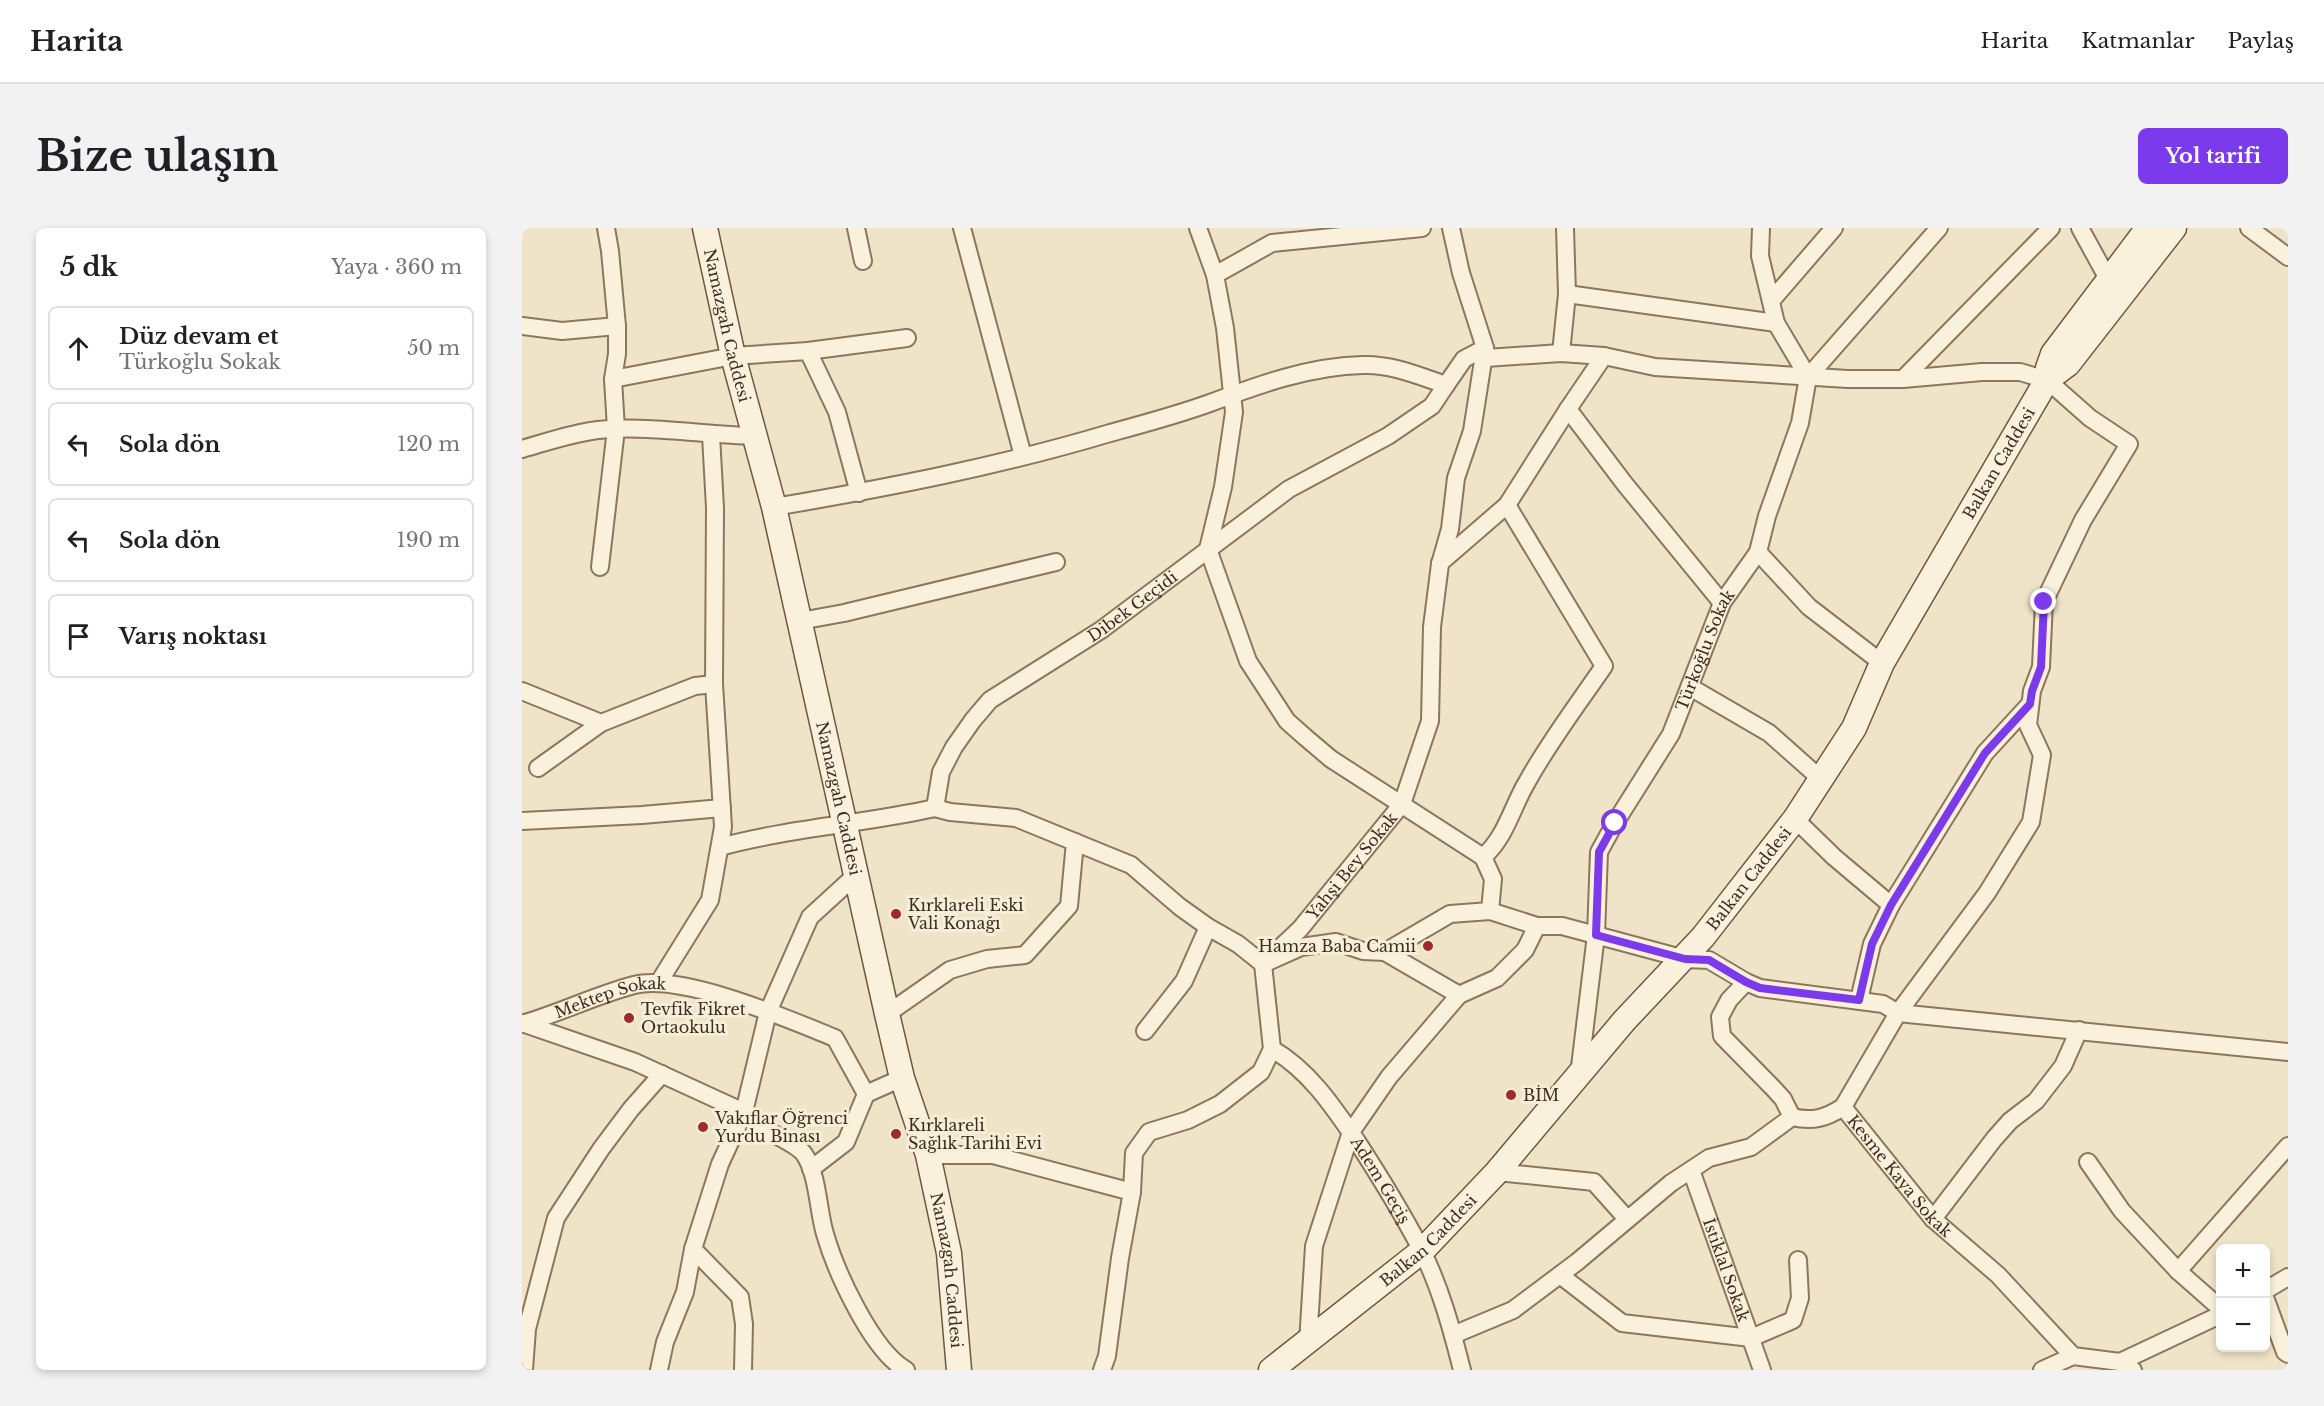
<!DOCTYPE html>
<html lang="tr">
<head>
<meta charset="utf-8">
<style>
  body { margin:0; font-family:"Libre Baskerville",serif; background:#f2f2f2; color:#202124 }
  .controls { position:absolute; right:18px; bottom:18px; display:grid; overflow:hidden; border-radius:9px; box-shadow:0 3px 9px #0003 }
  .controls button { width:54px; height:54px; display:grid; place-items:center; padding:0; border:0; border-bottom:2px solid #e0e0e0; background:#fff; color:#202124; font:30px sans-serif }
  .stop { position:absolute; width:18px; height:18px; margin:-14px; border:4px solid #7c3aed; border-radius:50%; background:#fff }
  .stop.end { background:#7c3aed; border-color:#fff; box-shadow:0 2px 6px #0008 }
  .list { margin:0; padding:0; list-style:none }
  h2 { display:flex; justify-content:space-between; align-items:center; height:78px; margin:0; padding:0 24px; font-size:26px }
  h2 small { font-size:20px; font-weight:400; color:#757577 }
  .list li { display:grid; grid-template-columns:39px 1fr auto; gap:18px; align-items:center; box-sizing:border-box; height:84px; margin:0 12px 12px; padding:0 12px; border:2px solid #e0e0e0; border-radius:9px }
  .list b { display:block; font-size:22px; white-space:nowrap }
  .list p { margin:0; font-size:20px; white-space:nowrap; color:#757577 }
  .list em { font-size:20px; font-style:normal; color:#757577 }
  .icon { flex:none; width:33px; height:33px; fill:none; stroke:currentColor; stroke-width:2; stroke-linecap:round; stroke-linejoin:round }
  .map { position:relative; flex:none; width:1766px; height:1142px; overflow:hidden; border-radius:9px }
  header { display:flex; align-items:center; gap:36px; box-sizing:border-box; height:84px; padding:0 30px; background:#fff; border-bottom:2px solid #e0e0e0 }
  header strong { font-size:28px }
  nav { display:flex; gap:33px; margin-inline-start:auto; font-size:21px }
  .intro { display:flex; align-items:center; justify-content:space-between; box-sizing:border-box; height:144px; padding:0 36px }
  h1 { margin:0; font-size:42px }
  .button { padding:15px 27px; border-radius:9px; background:#7c3aed; color:#fff; font-size:21px; font-weight:700 }
  main { display:flex; gap:36px; padding:0 36px }
  aside { flex:1; background:#fff; border-radius:9px; box-shadow:0 3px 9px #0003 }
  .map>svg:first-child { display:block }
  .lines { fill:none; stroke-linecap:round; stroke-linejoin:round }
  .street-casing { stroke:#8d765c; stroke-width:20 }
  .secondary-casing { stroke:#6f573f; stroke-width:27 }
  .street { stroke:#faf1dc; stroke-width:16 }
  .secondary { stroke:#faf1dc; stroke-width:24 }
  .route { stroke:#7c3aed; stroke-width:8 }
  .poi-dot { fill:#9e2a2b; stroke:#f7eed8; stroke-width:2 }
  .labels { text-anchor:middle; stroke-width:6; stroke-linejoin:round; paint-order:stroke }
  .street-label { font-size:16px; fill:#3d2e20; stroke:#f7eed8 }
  .poi-label { font-size:16px; fill:#3d2e20; stroke:#f7eed8; text-anchor:start }
</style>
</head>
<body>
<header>
<strong>Harita</strong>
<nav><a>Harita</a><a>Katmanlar</a><a>Paylaş</a></nav>
</header>
<div class="intro"><h1>Bize ulaşın</h1><a class="button">Yol tarifi</a></div>
<main>
<aside>
<h2>5 dk<small>Yaya · 360 m</small></h2>
<ul class="list">
<li><svg class="icon" aria-label="ahead" viewBox="0 0 24 24"><path d="M12 20V5M6 11l6-6 6 6"/></svg><div><b>Düz devam et</b><p>Türkoğlu Sokak</p></div><em>50 m</em></li>
<li><svg class="icon" aria-label="left" viewBox="0 0 24 24"><path d="M17 20v-9H6M10 6l-5 5 5 5"/></svg><div><b>Sola dön</b></div><em>120 m</em></li>
<li><svg class="icon" aria-label="left" viewBox="0 0 24 24"><path d="M17 20v-9H6M10 6l-5 5 5 5"/></svg><div><b>Sola dön</b></div><em>190 m</em></li>
<li><svg class="icon" aria-label="arrive" viewBox="0 0 24 24"><path d="M6 21V4h12l-3 4 3 4H6"/></svg><div><b>Varış noktası</b></div></li>
</ul>
</aside>
<div class="map">
<svg width="1766" height="1142" viewBox="0 0 1766 1142">
  <rect width="100%" height="100%" fill="#f0e4c8"/>
  <g class="lines">
    <defs>
      <g id="street">
        <path d="M334,0l7,33"/>
        <path d="M440,0l61,228"/>
        <path d="M676,0l17,47 10,53 9,84 -11,75 -15,62 40,112 39,60 18,16 26,22 152,98"/>
        <path d="M1558,0l28,51"/>
        <path d="M1727,0l39,29"/>
        <path d="M693,47l57,-32 150,-15"/>
        <path d="M1045,66l209,29"/>
        <path d="M1249,73l63,-73"/>
        <path d="M0,98l40,5 55,-5"/>
        <path d="M286,123l29,61 22,81"/>
        <path d="M1039,125l6,-59 -2,-66"/>
        <path d="M1286,149l131,-149"/>
        <path d="M91,151l120,-23 75,-5 99,-13"/>
        <path d="M1381,151l148,-151"/>
        <path d="M1046,181l56,74 98,120"/>
        <path d="M0,221c25,-7 50,-16 76,-19 52,-5 105,5 157,6"/>
        <path d="M252,279c113,-19 226,-41 336,-74 33,-9 67,-18 100,-30 48,-18 100,-37 153,-38 29,-1 56,11 83,20l18,-26 21,-11 1,10 75,-5 43,3 51,11 193,12h55l79,-7h38l27,8 43,38 39,26 -46,76 -39,82 -3,65 -9,24 -4,34 14,30 -11,67 -44,71 -89,120 -55,94"/>
        <path d="M1236,324l51,55 73,56"/>
        <path d="M918,335l67,-58 61,-96 36,-53"/>
        <path d="M78,339l16,-138 -3,-50 4,-25v-28l-7,-75 -4,-23"/>
        <path d="M278,393l44,-8 212,-51"/>
        <path d="M1168,459l79,46 53,47"/>
        <path d="M0,463l79,32"/>
        <path d="M16,540l63,-45 94,-37 19,-2"/>
        <path d="M413,580l15,4 66,6 115,47 49,42 28,20 30,17 25,20 38,-17 35,-5 27,9 22,1 65,-38 40,-3 47,15h25l123,33 24,1 37,22 14,6 123,16 15,9 390,39"/>
        <path d="M1273,591l39,38 57,48"/>
        <path d="M0,593l120,-6 80,-7"/>
        <path id="s1" d="M198,619c70,-19 143,-23 215,-39l6,-36 13,-25 19,-27 17,-20 111,-70 188,-141 99,-53 44,-30 14,-21"/>
        <path d="M968,683l3,-32 -10,-22c23,-20 29,-50 44,-75 22,-40 51,-78 77,-116l-97,-161"/>
        <path d="M863,724l74,43"/>
        <path d="M137,754l51,-82 13,-73 -9,-143 1,-176 -4,-73"/>
        <path id="s2" d="M1224,754l-17,18 -9,17 2,19 52,53 9,10 9,18c21,5 34,1 51,-10l90,112 65,56 75,81 47,6 13,8"/>
        <path d="M1337,772l13,-56 19,-39 94,-152 45,-49"/>
        <path d="M365,786l63,-44 37,-11 38,-4 44,-49 6,-64"/>
        <path d="M0,795l113,39 109,50c6,6 11,11 18,15 10,7 36,18 42,27 14,20 14,57 21,80 11,38 47,117 81,136"/>
        <path id="s3" d="M0,796c38,-11 74,-29 112,-39 48,-12 154,34 201,53l31,56"/>
        <path d="M623,803l39,-50 24,-54"/>
        <path id="s4" d="M750,821c38,22 62,59 86,94 22,34 44,70 63,106 19,37 31,81 41,121"/>
        <path id="s5" d="M1057,847l17,-140 3,-83 16,-29 56,-89 51,-131 36,-51 9,-36 33,-93 8,-46 -32,-54 -16,-67 1,-28"/>
        <path d="M406,927h65l139,37"/>
        <path d="M1566,934l34,49 56,60 42,37"/>
        <path d="M289,941l35,-27 20,-48 36,-16"/>
        <path id="s6" d="M1169,942l71,200"/>
        <path d="M975,944l97,10 33,37"/>
        <path d="M1411,991l61,-80 16,-18 26,-20 27,-35 16,-36"/>
        <path d="M171,1021l47,48 4,27 -1,46"/>
        <path d="M1656,1043l110,-125"/>
        <path d="M1038,1047l62,48 129,15 42,-18 7,-22 -2,-38"/>
        <path d="M1744,1062l22,-13"/>
        <path d="M1744,1072l19,52 3,2"/>
        <path d="M931,1107l60,-25 64,-48 94,-79 38,-25 42,-11 41,-30"/>
        <path d="M786,1115l6,-97 37,-114 38,-55 70,-82 38,-17 28,-28 12,-24"/>
        <path d="M1598,1134l100,-47"/>
        <path d="M2,1142l3,-41 29,-111 45,-69 30,-40 31,-35"/>
        <path d="M137,1142l6,-28 20,-50 8,-43 27,-85 24,-52 24,-100 42,-95 47,-43"/>
        <path id="s7" d="M580,1142l5,-14 13,-98 12,-66 2,-39 15,-21 39,-12 32,-16 41,-32 11,-23 -9,-85 37,-35 102,-125 28,-83 2,-94 8,-63 10,-35 6,-51 16,-47 13,-83 -24,-75 -10,-45"/>
        <path d="M1520,1142l31,-14"/>
      </g>
      <g id="secondary">
        <path id="s8" d="M183,0l28,128 41,151 113,507 15,64 26,77 21,98 10,117"/>
        <path d="M1525,152l1,-12 5,-14 95,-126"/>
        <path id="s9" d="M749,1142l151,-119 75,-79 127,-151 79,-84 92,-118 59,-91 28,-65 165,-283 21,-16 106,-136"/>
      </g>
    </defs>
    <use href="#street" class="street-casing"/>
    <use href="#secondary" class="secondary-casing"/>
    <use href="#street" class="street"/>
    <use href="#secondary" class="secondary"/>
  </g>
  <g class="lines">
    <path class="route" d="M1093,595l-16,29 -3,83 89,24 24,1 37,22 14,6 99,12 13,-56 19,-39 94,-152 45,-49 2,-13 9,-24 3,-65"/>
  </g>
  <g class="poi-dot">
    <circle cx="374" cy="686" r="6"/>
    <circle cx="906" cy="718" r="6"/>
    <circle cx="107" cy="790" r="6"/>
    <circle cx="989" cy="867" r="6"/>
    <circle cx="181" cy="899" r="6"/>
    <circle cx="374" cy="906" r="6"/>
  </g>
  <g class="labels">
    <g class="street-label">
      <text dy="6" stroke="none"><textPath href="#s8" startOffset="100">Namazgah Caddesi</textPath></text>
      <text dy="6" stroke="none"><textPath href="#s9" startOffset="1174">Balkan Caddesi</textPath></text>
      <text dy="6" stroke="none"><textPath href="#s1" startOffset="513">Dibek Geçidi</textPath></text>
      <text dy="6" stroke="none"><textPath href="#s5" startOffset="453">Türkoğlu Sokak</textPath></text>
      <text dy="6" stroke="none"><textPath href="#s8" startOffset="586">Namazgah Caddesi</textPath></text>
      <text dy="6" stroke="none"><textPath href="#s7" startOffset="618">Yahşi Bey Sokak</textPath></text>
      <text dy="6" stroke="none"><textPath href="#s9" startOffset="688">Balkan Caddesi</textPath></text>
      <text dy="6" stroke="none"><textPath href="#s3" startOffset="93">Mektep Sokak</textPath></text>
      <text dy="6" stroke="none"><textPath href="#s2" startOffset="314">Kesme Kaya Sokak</textPath></text>
      <text dy="6" stroke="none"><textPath href="#s4" startOffset="172">Adem Geçiş</textPath></text>
      <text dy="6" stroke="none"><textPath href="#s9" startOffset="204">Balkan Caddesi</textPath></text>
      <text dy="6" stroke="none"><textPath href="#s6" startOffset="106">İstiklal Sokak</textPath></text>
      <text dy="6" stroke="none"><textPath href="#s8" startOffset="1071">Namazgah Caddesi</textPath></text>
    </g>
    <g class="poi-label">
      <text x="386" y="683">Kırklareli Eski<tspan x="386" dy="18">Vali Konağı</tspan></text>
      <text x="894" y="724" text-anchor="end">Hamza Baba Camii</text>
      <text x="119" y="787">Tevfik Fikret<tspan x="119" dy="18">Ortaokulu</tspan></text>
      <text x="1001" y="873">BİM</text>
      <text x="193" y="896">Vakıflar Öğrenci<tspan x="193" dy="18">Yurdu Binası</tspan></text>
      <text x="386" y="903">Kırklareli<tspan x="386" dy="18">Sağlık Tarihi Evi</tspan></text>
    </g>
  </g>
</svg>
<div class="controls">
<button>+</button>
<button>−</button>
</div>
<div class="stop" style="left:1093px;top:595px"></div>
<div class="stop end" style="left:1522px;top:374px"></div>
</div>
</main>
</body>
</html>
